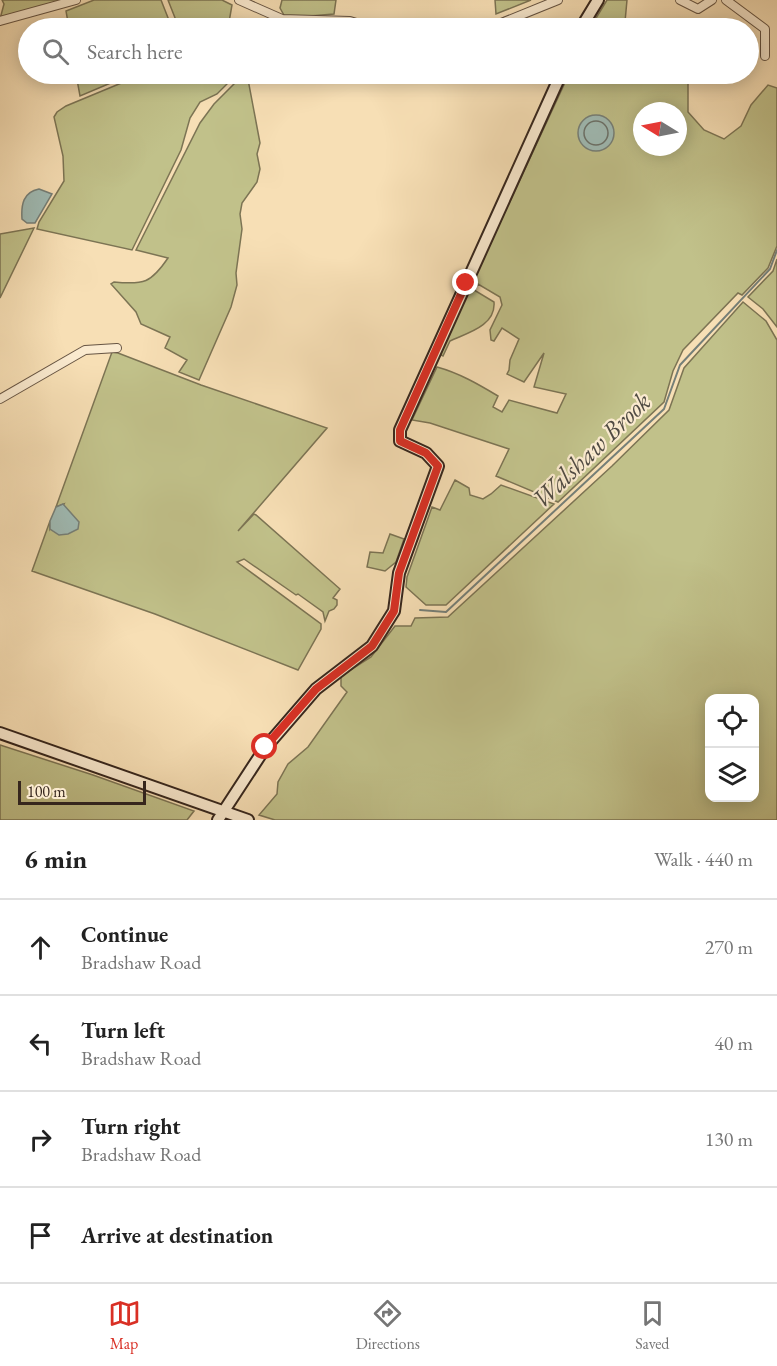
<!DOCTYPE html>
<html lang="en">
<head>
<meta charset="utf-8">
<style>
  body { margin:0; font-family:"EB Garamond",serif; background:#f6f6f6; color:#222 }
  .controls { position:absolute; right:18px; bottom:18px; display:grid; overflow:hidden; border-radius:12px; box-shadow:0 3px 15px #0003 }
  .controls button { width:54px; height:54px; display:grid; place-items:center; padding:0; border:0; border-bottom:2px solid #e0e0e0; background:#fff; color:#222; font:30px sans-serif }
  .compass { position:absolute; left:633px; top:102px; width:54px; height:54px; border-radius:50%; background:#fff; box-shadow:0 3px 15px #0003; rotate:280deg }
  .scale { position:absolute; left:18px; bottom:15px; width:128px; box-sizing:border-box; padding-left:6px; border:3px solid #36261d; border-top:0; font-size:16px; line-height:21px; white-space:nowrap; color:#36261d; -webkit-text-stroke:4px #faeacf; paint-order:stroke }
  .stop { position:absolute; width:18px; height:18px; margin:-14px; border:4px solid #d93025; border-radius:50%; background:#fff }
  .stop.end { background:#d93025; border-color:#fff; box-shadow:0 2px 6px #0008 }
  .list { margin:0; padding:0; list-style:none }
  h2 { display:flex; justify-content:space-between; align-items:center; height:78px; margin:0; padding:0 24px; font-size:26px }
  h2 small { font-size:20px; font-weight:400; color:#767676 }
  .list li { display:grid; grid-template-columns:39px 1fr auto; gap:18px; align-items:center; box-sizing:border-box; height:96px; padding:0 24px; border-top:2px solid #e0e0e0 }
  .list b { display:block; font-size:22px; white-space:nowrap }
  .list p { margin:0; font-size:20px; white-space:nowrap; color:#767676 }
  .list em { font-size:20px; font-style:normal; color:#767676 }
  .icon { flex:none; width:33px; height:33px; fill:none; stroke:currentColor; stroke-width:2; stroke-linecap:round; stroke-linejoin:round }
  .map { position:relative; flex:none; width:777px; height:820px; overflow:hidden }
  .search { position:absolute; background:#fff; box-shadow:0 3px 15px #0003; left:18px; right:18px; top:18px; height:66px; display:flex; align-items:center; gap:15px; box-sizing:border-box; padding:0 21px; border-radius:33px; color:#767676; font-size:22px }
  .sheet { height:462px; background:#fff }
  nav { display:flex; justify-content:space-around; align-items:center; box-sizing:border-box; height:84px; border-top:2px solid #e0e0e0; background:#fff; font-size:16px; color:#767676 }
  nav a { display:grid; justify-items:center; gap:3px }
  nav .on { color:#d93025 }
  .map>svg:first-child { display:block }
  .green { fill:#c1c18a; stroke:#7c7454; stroke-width:1.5; fill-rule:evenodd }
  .water { fill:#9fbbb5; stroke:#757f78; stroke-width:1.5 }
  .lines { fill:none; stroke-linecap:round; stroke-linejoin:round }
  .shore { stroke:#6a7069; stroke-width:1.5 }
  .stream { stroke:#757f78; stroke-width:2 }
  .street-casing { stroke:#665443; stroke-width:10 }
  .secondary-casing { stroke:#36261d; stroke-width:14 }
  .street { stroke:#faeacf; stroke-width:8 }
  .secondary { stroke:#faeacf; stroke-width:10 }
  .route { stroke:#d93025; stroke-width:8 }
  .labels { text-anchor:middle; stroke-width:4.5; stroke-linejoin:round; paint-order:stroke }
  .water-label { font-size:26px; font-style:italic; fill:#504b43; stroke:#faeacf }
</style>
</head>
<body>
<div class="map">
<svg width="777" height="820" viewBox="0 0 777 820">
  <rect width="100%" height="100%" fill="#f7dfb5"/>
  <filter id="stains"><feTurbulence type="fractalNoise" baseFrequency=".00333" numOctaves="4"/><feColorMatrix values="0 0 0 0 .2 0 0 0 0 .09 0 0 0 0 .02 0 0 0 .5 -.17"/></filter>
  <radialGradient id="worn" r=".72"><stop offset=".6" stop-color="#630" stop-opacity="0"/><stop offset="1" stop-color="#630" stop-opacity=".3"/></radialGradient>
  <path class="green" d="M2,0h67l-69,19 4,-15z
    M94,0h67l11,28h-103l-3,-17z
    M168,0h54l10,5 -4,23h-49z
    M282,0h54l-2,14 -36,3h-13l-5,-9z
    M495,0h36l-35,14z
    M607,0h20l-2,22 8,6h-43z
    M76,74h56l-52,22z
    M143,74h94l-20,20 -17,8 -10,16 -9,32 -49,100 -95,-21 2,-7 25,-41 -1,-25 -9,-39 3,-5 9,-6z
    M244,74h3l13,69 -3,11 3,15 -3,13 -15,21 -2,11 2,15 -6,44 1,12 -6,22 -32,73 -20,-8 8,-12 -22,-12 5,-11 -29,-13 -5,-12 -25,-28 3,-2c30,3 37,1 54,-24l-32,-8 64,-127 14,-19z
    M569,74h115l4,9v29l16,18 20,9 17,-13 10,-21 17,-20 9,3v158l-9,22 -26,27 -4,-2 -55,57 -10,21 -9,31 -106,100 -62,-26 13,-27 -79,-26 -18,-3 25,-53c22,6 41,17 61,29l-5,11 9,5 7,-12 48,13 9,-19 -32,-7 10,-34 -20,29 -17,-8 2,-4 1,-10 9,-21 -17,-11 -8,13 -3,-1 -1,-10 12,-25 -2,-8 -22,-13 -4,6 20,12c2,24 -27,31 -44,39l-7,15 -4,-2zM642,111h36v36h-36z
    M34,228l-34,70v-64z
    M777,259v68l-14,-18 -15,-12 25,-26z
    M743,302l23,19 11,19v480h-502l-16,-5 18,-21 1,-12 10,-18 20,-17 39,-55 -6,-6v-10l30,-19 24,-31h16l4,-8 33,-1 164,-151 57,-56 15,-42zM710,698h44v100h-44z
    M112,352l6,1 83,32 126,43 -89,103 16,-17 2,1 84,74 -7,9 4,2v5l-3,4 -5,2 -4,10 -2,-9 -25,-18 -2,1 -52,-36 -7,3 84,62v5l-23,41 -143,-56 -123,-43 18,-50v8l14,-25 -8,3z
    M455,480l14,8 1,7 13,4 8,-5 10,-9 53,19 -108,101h-20l-20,-18 1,-10 25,-70 8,3z
    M390,534l14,5 -8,23 -11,9 -18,-4 3,-15 13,1z
    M0,745l93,30 101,36 -7,9h-187z"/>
  <path class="water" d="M578 133a18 18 0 1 1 36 0a18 18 0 1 1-36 0Z
    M39,189l13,5 -17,29h-8l-5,-4c-1,-14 1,-27 17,-30z
    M63,504l16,18 -1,7 -10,5 -9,1 -9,-6v-8l6,-14z"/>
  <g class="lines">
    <path class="shore" d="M584 133a12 12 0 1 1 24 0a12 12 0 1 1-24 0Z"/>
    <path class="stream" d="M420,610l26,2 218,-203 16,-44 90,-96 7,-19"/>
    <defs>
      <path id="street" d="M239,0l43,19 68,2 22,7
        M680,0l18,9 14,-9
        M726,0l39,29v27
        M0,21l76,-21
        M489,28l69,-28
        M0,399l85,-49 32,-2"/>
      <path id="secondary" d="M581,28l17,-28
        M0,733l248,87
        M218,820l47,-72 51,-59 56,-43 22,-35 5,-38 39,-107 -12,-13 -26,-12v-11l161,-356"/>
    </defs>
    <use href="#street" class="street-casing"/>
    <use href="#secondary" class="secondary-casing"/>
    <use href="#street" class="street"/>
    <use href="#secondary" class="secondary"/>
  </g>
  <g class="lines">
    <path class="route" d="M265,747l51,-58 56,-43 22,-35 5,-38 39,-107 -12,-13 -26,-12v-11l66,-147"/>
  </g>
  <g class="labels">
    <g class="water-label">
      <text transform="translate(591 450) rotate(-44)" y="9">Walshaw Brook</text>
    </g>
  </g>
  <rect width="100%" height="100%" filter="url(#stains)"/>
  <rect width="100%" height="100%" fill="url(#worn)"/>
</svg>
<div class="controls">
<button><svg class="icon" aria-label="locate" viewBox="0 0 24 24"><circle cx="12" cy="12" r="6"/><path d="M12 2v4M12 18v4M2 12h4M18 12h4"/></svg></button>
<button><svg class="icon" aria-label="layers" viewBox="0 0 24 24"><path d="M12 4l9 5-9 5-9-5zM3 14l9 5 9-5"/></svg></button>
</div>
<svg class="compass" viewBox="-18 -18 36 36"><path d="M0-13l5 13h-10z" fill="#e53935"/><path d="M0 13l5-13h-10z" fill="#767676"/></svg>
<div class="scale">100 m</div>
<div class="stop" style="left:265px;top:747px"></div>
<div class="stop end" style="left:466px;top:283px"></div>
<div class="search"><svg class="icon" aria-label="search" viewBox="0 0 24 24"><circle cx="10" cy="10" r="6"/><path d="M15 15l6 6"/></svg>Search here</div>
</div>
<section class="sheet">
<h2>6 min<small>Walk · 440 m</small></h2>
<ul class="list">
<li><svg class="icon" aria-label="ahead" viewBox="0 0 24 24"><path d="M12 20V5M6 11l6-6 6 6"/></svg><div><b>Continue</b><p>Bradshaw Road</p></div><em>270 m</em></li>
<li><svg class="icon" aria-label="left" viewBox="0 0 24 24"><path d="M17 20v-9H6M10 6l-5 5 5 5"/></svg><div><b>Turn left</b><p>Bradshaw Road</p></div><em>40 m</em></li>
<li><svg class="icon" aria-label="right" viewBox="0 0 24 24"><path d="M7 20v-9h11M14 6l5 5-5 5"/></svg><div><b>Turn right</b><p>Bradshaw Road</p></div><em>130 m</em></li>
<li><svg class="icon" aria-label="arrive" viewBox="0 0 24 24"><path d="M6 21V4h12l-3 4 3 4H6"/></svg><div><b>Arrive at destination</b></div></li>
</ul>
</section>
<nav>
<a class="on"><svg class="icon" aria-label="map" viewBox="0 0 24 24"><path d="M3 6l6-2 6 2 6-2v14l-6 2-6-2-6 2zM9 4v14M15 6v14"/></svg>Map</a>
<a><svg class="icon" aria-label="directions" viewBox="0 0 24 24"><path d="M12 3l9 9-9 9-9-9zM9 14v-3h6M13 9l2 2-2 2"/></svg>Directions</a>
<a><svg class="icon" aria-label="saved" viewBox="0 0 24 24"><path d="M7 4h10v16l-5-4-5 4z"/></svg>Saved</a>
</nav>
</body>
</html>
